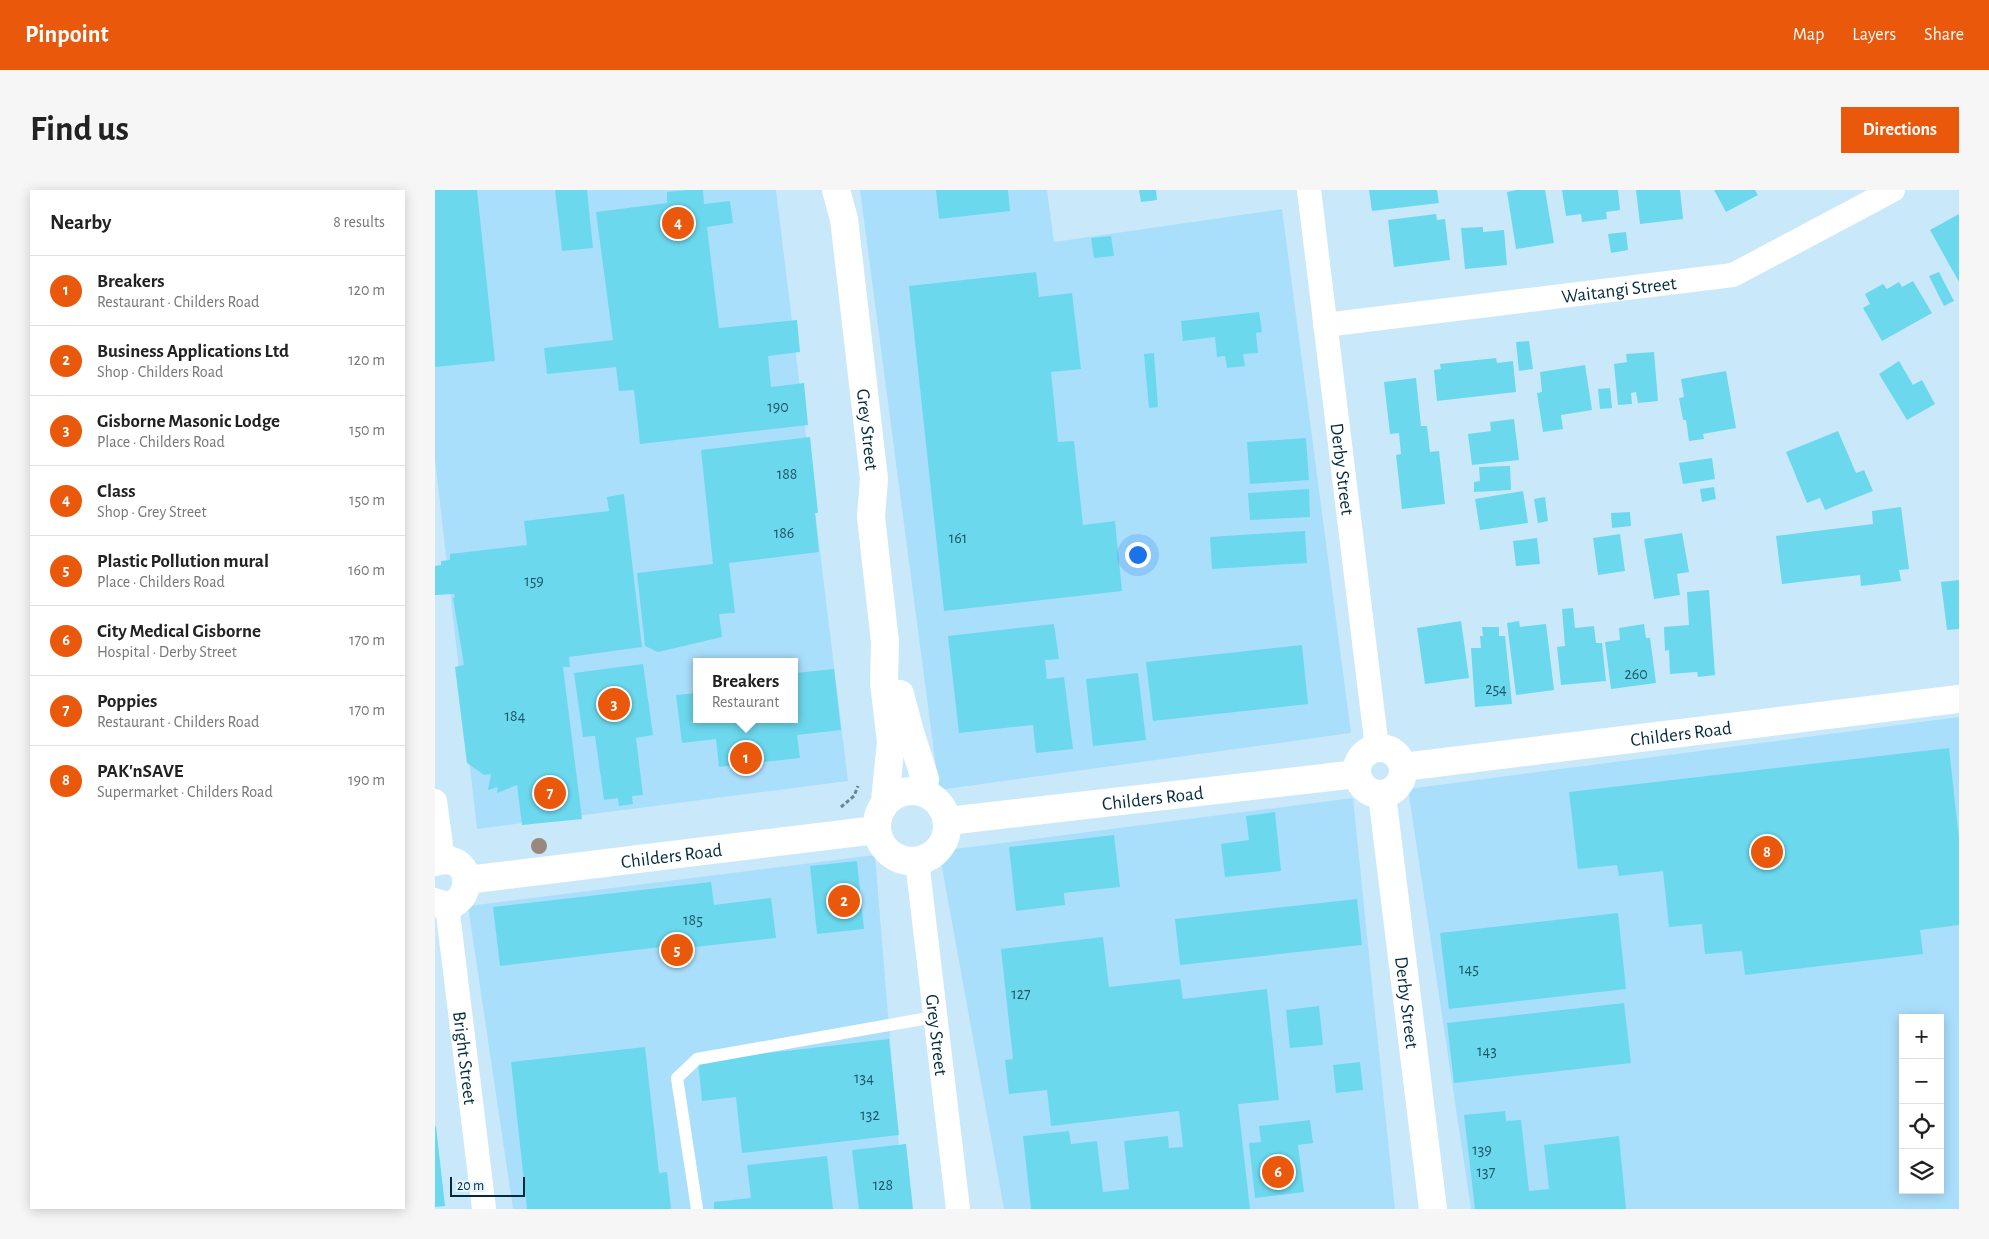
<!DOCTYPE html>
<html lang="en">
<head>
<meta charset="utf-8">
<style>
  body { margin:0; font-family:"Alegreya Sans",sans-serif; background:#f6f6f6; color:#222 }
  .controls { position:absolute; right:15px; bottom:15px; display:grid; overflow:hidden; border-radius:0px; box-shadow:0 2px 12px #0003 }
  .controls button { width:45px; height:45px; display:grid; place-items:center; padding:0; border:0; border-bottom:1px solid #e0e0e0; background:#fff; color:#222; font:25px sans-serif }
  .scale { position:absolute; left:15px; bottom:12px; width:75px; box-sizing:border-box; padding-left:5px; border:2px solid #042b3c; border-top:0; font-size:14px; line-height:18px; white-space:nowrap; color:#042b3c; -webkit-text-stroke:4px #e4f3fc; paint-order:stroke }
  .you { position:absolute; left:702px; top:364px; width:18px; height:18px; margin:-12px; border:4px solid #fff; border-radius:50%; background:#1a73e8; box-shadow:0 0 0 8px #1a73e833 }
  .badge { display:grid; place-items:center; width:32px; height:32px; border-radius:50%; background:#ea580c; color:#fff; font-size:16px; font-weight:700 }
  .pin { position:absolute; translate:-50% -50%; border:2px solid #fff; box-shadow:0 1px 5px #0006 }
  .popup { position:absolute; left:258px; top:468px; width:105px; height:65px; box-sizing:border-box; display:grid; place-content:center; border-radius:0px; background:#fff; filter:drop-shadow(0 1px 4px #0005); font-size:16px; white-space:nowrap; color:#767676 }
  .popup b { font-size:19px; color:#222 }
  .popup::after { content:''; position:absolute; left:50%; top:100%; margin-left:-10px; border:10px solid transparent; border-top-color:#fff }
  .list { margin:0; padding:0; list-style:none }
  h2 { display:flex; justify-content:space-between; align-items:center; height:65px; margin:0; padding:0 20px; font-size:21px }
  h2 small { font-size:16px; font-weight:400; color:#767676 }
  .list li { display:grid; grid-template-columns:32px 1fr auto; gap:15px; align-items:center; box-sizing:border-box; height:70px; padding:0 20px; border-top:1px solid #e0e0e0 }
  .list b { display:block; font-size:19px; white-space:nowrap }
  .list p { margin:0; font-size:16px; white-space:nowrap; color:#767676 }
  .list em { font-size:16px; font-style:normal; color:#767676 }
  .icon { flex:none; width:28px; height:28px; fill:none; stroke:currentColor; stroke-width:2; stroke-linecap:round; stroke-linejoin:round }
  .map { position:relative; flex:none; width:1524px; height:1019px; overflow:hidden; border-radius:0px }
  header { display:flex; align-items:center; gap:30px; box-sizing:border-box; height:70px; padding:0 25px; background:#ea580c; color:#fff }
  header strong { font-size:24px }
  nav { display:flex; gap:28px; margin-inline-start:auto; font-size:18px }
  .intro { display:flex; align-items:center; justify-content:space-between; box-sizing:border-box; height:120px; padding:0 30px }
  h1 { margin:0; font-size:35px }
  .button { padding:12px 22px; border-radius:0px; background:#ea580c; color:#fff; font-size:18px; font-weight:700 }
  main { display:flex; gap:30px; padding:0 30px }
  aside { flex:1; background:#fff; border-radius:0px; box-shadow:0 2px 12px #0003 }
  .map>svg:first-child { display:block }
  .built { fill:#aadffc; fill-rule:evenodd }
  .building { fill:#6cd8ed }
  .lines { fill:none; stroke-linecap:round; stroke-linejoin:round }
  .path { stroke:#648798; stroke-width:3; stroke-dasharray:4 2.5; stroke-linecap:butt }
  .service { stroke:#fff; stroke-width:12 }
  .minor { stroke:#fff; stroke-width:24 }
  .tertiary { stroke:#fff; stroke-width:28 }
  .tree { fill:#99897c }
  .labels { text-anchor:middle; stroke-width:4.5; stroke-linejoin:round; paint-order:stroke }
  .number-label { font-size:16px; fill:#1e5668 }
  .street-label { font-size:19px; fill:#042b3c; stroke:#e4f3fc }
</style>
</head>
<body>
<header>
<strong>Pinpoint</strong>
<nav><a>Map</a><a>Layers</a><a>Share</a></nav>
</header>
<div class="intro"><h1>Find us</h1><a class="button">Directions</a></div>
<main>
<aside>
<h2>Nearby<small>8 results</small></h2>
<ul class="list">
<li><span class="badge">1</span><div><b>Breakers</b><p>Restaurant · Childers Road</p></div><em>120 m</em></li>
<li><span class="badge">2</span><div><b>Business Applications Ltd</b><p>Shop · Childers Road</p></div><em>120 m</em></li>
<li><span class="badge">3</span><div><b>Gisborne Masonic Lodge</b><p>Place · Childers Road</p></div><em>150 m</em></li>
<li><span class="badge">4</span><div><b>Class</b><p>Shop · Grey Street</p></div><em>150 m</em></li>
<li><span class="badge">5</span><div><b>Plastic Pollution mural</b><p>Place · Childers Road</p></div><em>160 m</em></li>
<li><span class="badge">6</span><div><b>City Medical Gisborne</b><p>Hospital · Derby Street</p></div><em>170 m</em></li>
<li><span class="badge">7</span><div><b>Poppies</b><p>Restaurant · Childers Road</p></div><em>170 m</em></li>
<li><span class="badge">8</span><div><b>PAK'nSAVE</b><p>Supermarket · Childers Road</p></div><em>190 m</em></li>
</ul>
</aside>
<div class="map">
<svg width="1524" height="1019" viewBox="0 0 1524 1019">
  <rect width="100%" height="100%" fill="#c9e9fa"/>
  <path class="built" d="M0,0h341l72,591 -371,48 -42,-370zM262,472h98v57h-98z
    M425,0h187l7,52 228,-33 69,524 -412,57z
    M1524,527v492h-488l-63,-420zM1468,828h37v172h-37z
    M918,608l42,411h-391l-65,-358z
    M440,665l29,354h-391l-45,-303z"/>
  <path class="building" d="M0,0h42l18,171 -60,6z
    M120,0h32l6,58 -31,3z
    M253,0h15l1,14 26,-3 3,22 -26,4 12,101 78,-8 3,32 -32,4 3,31 33,-4 4,42 -168,19 -6,-54 -15,1 -3,-24 -69,7 -3,-26 69,-8 -17,-128 71,-9v-11z
    M501,0h72l2,21 -71,8z
    M704,0h17l1,10 -16,2z
    M934,0h68l2,13 -67,8z
    M1081,0h29l9,53 -38,6 -9,-57z
    M1127,0h56l2,20 -14,2 1,7 -25,3 -1,-8 -15,2z
    M1201,0h44l3,29 -43,5z
    M1279,0h41l3,5 -32,17z
    M1001,24l1,6 8,-1 5,41 -56,7 -6,-47z
    M1524,24v68l-29,-52z
    M1048,37v5l21,-2 3,35 -42,4 -4,-41z
    M1191,42l2,18 -17,3 -3,-19z
    M676,46l3,20 -20,2 -3,-20z
    M601,82l3,25 33,-4 9,76 -30,3 7,70 16,-1 9,84 32,-4 7,70 -178,20 -35,-325z
    M1504,82l15,29 -10,5 -15,-30z
    M1478,91l19,32 -50,28 -19,-33 7,-4 -5,-10 18,-10 4,5 12,-7 3,5z
    M824,122l3,20 -6,1 2,20 -15,1 2,12 -18,2 -2,-12 -8,1 -2,-20 -32,4 -2,-20z
    M1094,151l4,28 -14,2 -3,-29z
    M1219,162l4,49 -20,2 -2,-11 -5,1 1,11 -14,1 -4,-41 13,-2 -1,-8z
    M719,163l4,54 -9,1 -5,-54z
    M1061,168l1,5 16,-2 3,31 -79,9 -3,-31 7,-1 -1,-5z
    M1464,171l14,24 9,-5 13,24 -28,16 -28,-46z
    M1150,175l7,45 -31,5 2,14 -20,3 -6,-39 5,-1 -2,-20z
    M1291,181l10,57 -33,6 1,5 -15,2 -3,-21h-3l-4,-22 5,-1 -3,-18z
    M981,188l5,48h6l3,26 9,-1 6,53 -43,5 -6,-54 5,-1 -2,-21 -9,1 -6,-52z
    M1175,198l2,20 -12,1 -2,-20z
    M1079,229l5,41 -47,5 -4,-31 23,-3 -1,-9z
    M1403,241l18,42 8,-3 9,21 -48,19 -5,-12 -13,5 -21,-51z
    M375,247l8,76h-3l4,39 -90,11 6,50 -16,1 3,23 -64,15 -13,-6 -8,-73 76,-9 -12,-114z
    M871,248l3,42 -59,4 -3,-42z
    M1277,268l3,21 -32,5 -4,-21z
    M1075,276l1,24 -37,2v-10l6,-1 -1,-14z
    M1279,297l2,12 -14,3 -2,-13z
    M874,299l1,28 -60,3 -2,-27z
    M1088,301l5,32 -48,7 -5,-31z
    M189,304l18,153 -73,10 1,10h-7l19,152 -60,6 -5,-40 -20,8 1,-6 -10,3 3,-16 -7,1 -17,-12 -12,-96 9,-2 -11,-67 2,-1 -1,-3 -19,1v-29l6,-1v-4l9,-1v-6l77,-9 -3,-24 85,-10 -2,-14z
    M1110,307l3,24 -10,2 -4,-24z
    M1466,317l8,62 -10,1 2,11 -40,5 -1,-11 -78,9 -6,-48 97,-12 -1,-13z
    M1195,322l1,14 -19,2 -1,-15z
    M870,341l2,32 -95,6 -2,-32z
    M1247,343l7,39 -12,2 3,21 -26,4 -10,-60z
    M1185,344l5,37 -27,4 -5,-37z
    M1102,348l3,26 -24,2 -3,-25z
    M1524,390v49l-12,1 -6,-48z
    M1274,400l6,85 -17,2 -1,-5 -27,2 -1,-24 -4,1 -1,-24 25,-2 -2,-33z
    M1138,418l2,20 19,-2 2,17h6l4,38 -45,4 -4,-38 8,-1 -3,-37z
    M1026,431l8,57 -44,6 -8,-56z
    M1084,431l1,6 26,-3 8,66 -38,5 -9,-72z
    M619,434l5,35 -14,1 2,19 17,-2 9,72 -37,4 -3,-28 -74,8 -11,-97z
    M1209,434l2,14h4l6,45 -45,6 -6,-47 15,-2 -1,-12z
    M1047,437h17v9h6l7,68 -37,3 -4,-59h10l-1,-12h3z
    M867,455l6,59 -155,17 -7,-59z
    M208,474l10,71 -17,3 7,57 -11,1 1,8 -14,2 -1,-8 -14,2 -9,-64 -12,1 -9,-64z
    M399,479l7,61 -44,5 3,23 -81,9 -3,-28 -34,4 -6,-48 21,-2v26h98v-46z
    M703,483l8,67 -53,6 -7,-67z
    M1514,558l10,91v86l-39,5 3,24 -178,21 -3,-24 -37,3 -3,-30 -33,3 -6,-56 -44,5 -2,-11 -39,4 -9,-77z
    M840,622l6,59 -56,6 -4,-33 28,-4 -3,-24z
    M679,645l6,52 -56,6 1,12 -49,6 -7,-64z
    M422,671l7,68 -47,5 -7,-68z
    M276,692l3,23 57,-7 5,40 -90,10v-4l-186,22 -7,-59z
    M922,709l5,46 -182,20 -5,-46z
    M1183,723l8,76 -177,20 -9,-76z
    M668,747l6,50 71,-8 3,20 84,-10 12,111 -41,4 12,105h-219l-8,-73 46,-5 2,13 26,-3 6,51 26,-3 -5,-48 44,-5 1,12 14,-1 -4,-36 -128,15 -4,-36 -38,4 -4,-34 8,-1 -12,-110z
    M1189,813l7,60 -177,20 -7,-60z
    M884,816l4,39 -33,3 -4,-38z
    M454,849l10,96 -157,18 -6,-56 -34,4 -4,-40z
    M210,857l14,126 8,-1 4,37h-144l-16,-147z
    M925,872l3,28 -27,3 -3,-28z
    M1070,921l1,10 15,-1 8,71 20,-2 -5,-44 75,-9 7,73h-151l-11,-94z
    M875,930l3,23 -15,2 6,47 -49,6 -6,-55 12,-1 -2,-16z
    M1,936l9,80 -10,1v-80z
    M471,954l7,65h-54l-7,-59z
    M392,966l6,53h-119v-7l37,-4 -4,-33z"/>
  <g class="lines">
    <path class="path" d="M406,617l13,-11 4,-10"/>
    <path class="service" d="M262,1019l-20,-131 20,-19 237,-42"/>
    <g class="minor">
      <path id="s1" d="M874,0l68,558"/>
      <path id="s2" d="M890,135l408,-50 160,-85"/>
      <path d="M0,611l8,59"/>
      <path id="s3" d="M482,671l41,348"/>
      <path id="s4" d="M12,715l37,304"/>
    </g>
    <g class="tertiary">
      <path id="s5" d="M401,0l8,29 30,260 -3,38 14,125 -1,41 7,59 -6,59"/>
      <path d="M465,504l10,38 15,47 -3,13"/>
      <circle cx="945" cy="581" r="23"/>
      <path id="s6" d="M968,577l556,-68"/>
      <circle cx="477" cy="636" r="35"/>
      <path id="s7" d="M947,605l51,414"/>
      <path id="s8" d="M513,631l409,-47"/>
      <path d="M0,672c47,-13 36,58 0,40"/>
      <path id="s9" d="M32,690l409,-50"/>
    </g>
  </g>
  <circle class="tree" cx="104" cy="656" r="8"/>
  <g class="labels">
    <g class="number-label">
      <text x="343" y="222">190</text>
      <text x="352" y="289">188</text>
      <text x="349" y="348">186</text>
      <text x="523" y="353">161</text>
      <text x="99" y="396">159</text>
      <text x="1201" y="489">260</text>
      <text x="1061" y="504">254</text>
      <text x="80" y="531">184</text>
      <text x="258" y="735">185</text>
      <text x="1034" y="784">145</text>
      <text x="586" y="809">127</text>
      <text x="1052" y="866">143</text>
      <text x="429" y="893">134</text>
      <text x="435" y="930">132</text>
      <text x="1047" y="965">139</text>
      <text x="1051" y="987">137</text>
      <text x="448" y="1000">128</text>
    </g>
    <g class="street-label">
      <text dy="7" stroke="none"><textPath href="#s2" startOffset="296">Waitangi Street</textPath></text>
      <text dy="7" stroke="none"><textPath href="#s5" startOffset="242">Grey Street</textPath></text>
      <text dy="7" stroke="none"><textPath href="#s1" startOffset="281">Derby Street</textPath></text>
      <text dy="7" stroke="none"><textPath href="#s6" startOffset="280">Childers Road</textPath></text>
      <text dy="7" stroke="none"><textPath href="#s8" startOffset="206">Childers Road</textPath></text>
      <text dy="7" stroke="none"><textPath href="#s9" startOffset="206">Childers Road</textPath></text>
      <text dy="7" stroke="none"><textPath href="#s7" startOffset="209">Derby Street</textPath></text>
      <text dy="7" stroke="none"><textPath href="#s3" startOffset="175">Grey Street</textPath></text>
      <text dy="7" stroke="none"><textPath href="#s4" startOffset="154">Bright Street</textPath></text>
    </g>
  </g>
</svg>
<div class="controls">
<button>+</button>
<button>−</button>
<button><svg class="icon" aria-label="locate" viewBox="0 0 24 24"><circle cx="12" cy="12" r="6"/><path d="M12 2v4M12 18v4M2 12h4M18 12h4"/></svg></button>
<button><svg class="icon" aria-label="layers" viewBox="0 0 24 24"><path d="M12 4l9 5-9 5-9-5zM3 14l9 5 9-5"/></svg></button>
</div>
<div class="scale">20 m</div>
<div class="you"></div>
<div class="pin badge" style="left:311px;top:568px">1</div>
<div class="popup"><b>Breakers</b>Restaurant</div>
<div class="pin badge" style="left:409px;top:711px">2</div>
<div class="pin badge" style="left:179px;top:514px">3</div>
<div class="pin badge" style="left:243px;top:33px">4</div>
<div class="pin badge" style="left:242px;top:760px">5</div>
<div class="pin badge" style="left:843px;top:982px">6</div>
<div class="pin badge" style="left:115px;top:603px">7</div>
<div class="pin badge" style="left:1332px;top:662px">8</div>
</div>
</main>
</body>
</html>
